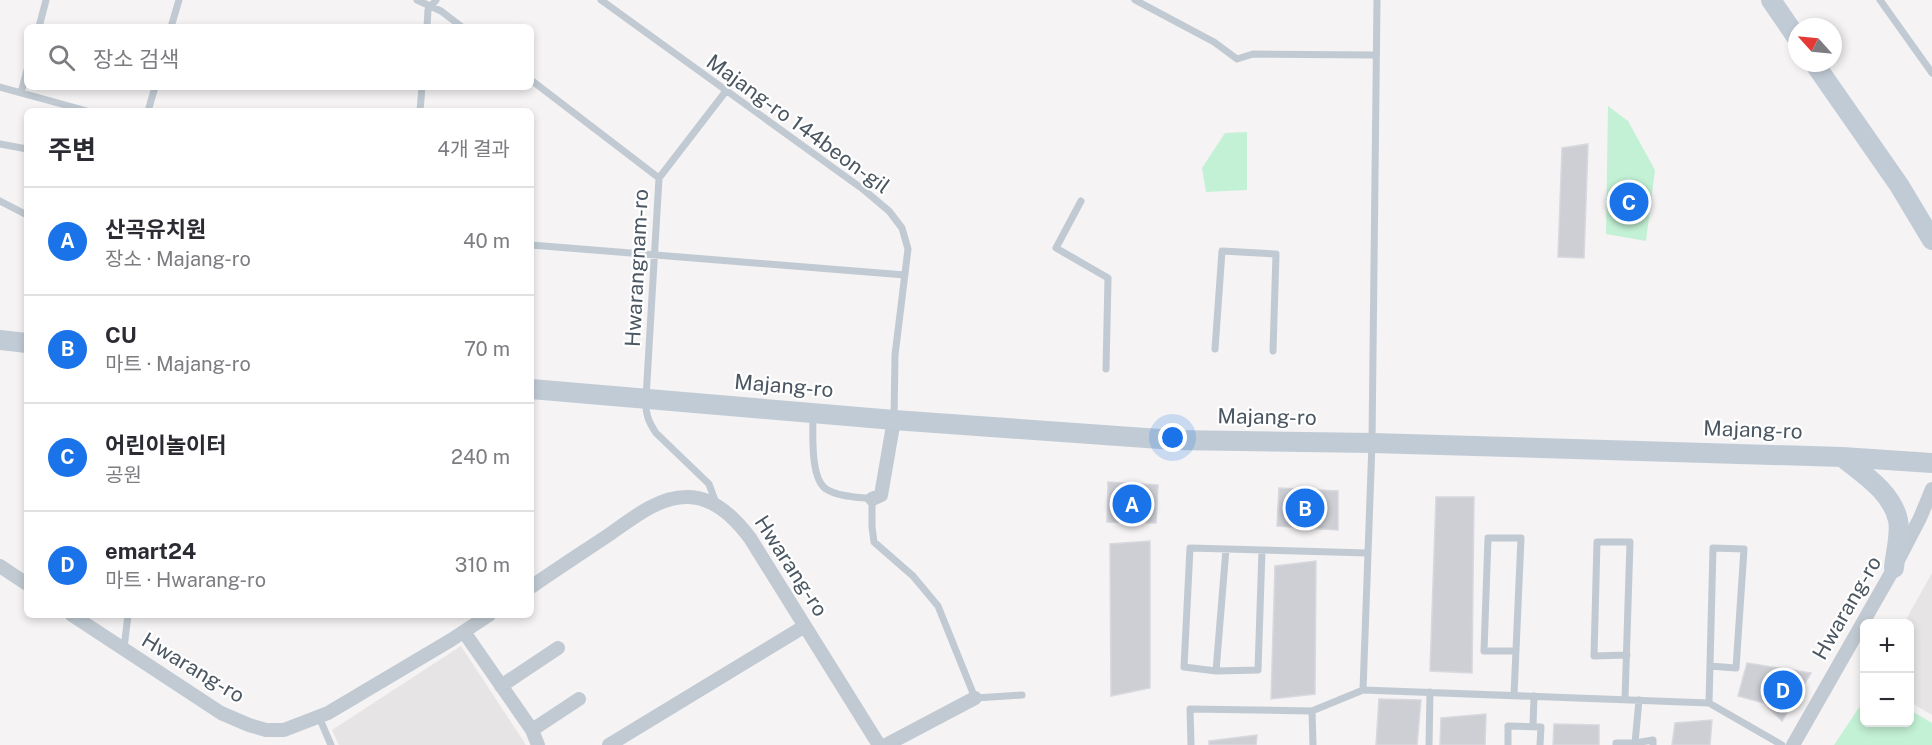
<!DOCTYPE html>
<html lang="ko">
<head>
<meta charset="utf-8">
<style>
  body { margin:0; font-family:"Public Sans","Noto Sans KR",sans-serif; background:#f7f7f7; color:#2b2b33 }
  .controls { position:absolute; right:18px; bottom:18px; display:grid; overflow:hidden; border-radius:9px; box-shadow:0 3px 9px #0003 }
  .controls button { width:54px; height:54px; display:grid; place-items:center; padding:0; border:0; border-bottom:2px solid #e1e1e2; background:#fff; color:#2b2b33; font:30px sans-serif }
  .compass { position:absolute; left:1788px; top:18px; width:54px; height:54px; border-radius:50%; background:#fff; box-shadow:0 3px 9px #0003; rotate:297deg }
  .you { position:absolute; left:1173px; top:438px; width:21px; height:21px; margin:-15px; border:4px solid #fff; border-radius:50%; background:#1a73e8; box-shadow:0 0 0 9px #1a73e833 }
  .badge { display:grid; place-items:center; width:39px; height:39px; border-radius:50%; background:#1a73e8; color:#fff; font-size:20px; font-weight:700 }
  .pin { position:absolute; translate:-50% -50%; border:3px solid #fff; box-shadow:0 2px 6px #0006 }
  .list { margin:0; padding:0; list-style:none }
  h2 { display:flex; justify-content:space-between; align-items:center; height:78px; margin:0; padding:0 24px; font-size:26px }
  h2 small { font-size:20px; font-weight:400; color:#7c7c81 }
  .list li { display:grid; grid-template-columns:39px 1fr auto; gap:18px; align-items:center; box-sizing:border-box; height:108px; padding:0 24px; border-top:2px solid #e1e1e2 }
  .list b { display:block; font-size:22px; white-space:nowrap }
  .list p { margin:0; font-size:20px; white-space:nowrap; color:#7c7c81 }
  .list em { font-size:20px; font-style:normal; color:#7c7c81 }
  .icon { flex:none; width:33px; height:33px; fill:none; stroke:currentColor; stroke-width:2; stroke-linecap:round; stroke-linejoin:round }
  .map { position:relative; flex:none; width:1932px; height:745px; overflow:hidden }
  .search { position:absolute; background:#fff; box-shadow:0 3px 9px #0003; left:24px; top:24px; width:510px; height:66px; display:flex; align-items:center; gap:15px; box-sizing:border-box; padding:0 21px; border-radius:9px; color:#7c7c81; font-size:22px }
  .panel { position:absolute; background:#fff; box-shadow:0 3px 9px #0003; left:24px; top:108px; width:510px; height:510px; border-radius:9px }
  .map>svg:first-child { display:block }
  .education { fill:#e6e4e5 }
  .green { fill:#c3f1d5 }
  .building { fill:#cdcfd5; stroke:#d7d9de; stroke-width:1.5 }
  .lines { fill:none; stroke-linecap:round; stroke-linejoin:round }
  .lane { stroke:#c1cad2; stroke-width:7 }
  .street { stroke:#c1cad2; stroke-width:14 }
  .secondary { stroke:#c1cbd6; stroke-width:20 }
  .labels { text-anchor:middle; stroke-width:4.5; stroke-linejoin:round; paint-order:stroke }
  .street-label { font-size:21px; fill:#4a5661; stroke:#fff }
</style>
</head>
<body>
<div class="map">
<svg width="1932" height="745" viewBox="0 0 1932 745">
  <rect width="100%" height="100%" fill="#f5f3f3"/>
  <path class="education" d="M1932,573v142l-22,-13v-78l-6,-1z
    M461,646l65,99h-187l-7,-15z"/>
  <path class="green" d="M1608,106l20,15 27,49 -9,71 -40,-7z
    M1247,132v58l-41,2 -4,-24 23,-35z
    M1864,700v22h46v-12l22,13v22h-98z"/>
  <path class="building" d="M1588,144l-4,114 -26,-1 4,-109z
    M1108,482l50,3 -2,38 -49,-1z
    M1279,488l59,3v39l-61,-4z
    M1436,497h38l-2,176 -42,-2z
    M1150,541v147l-39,8 -1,-152z
    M1316,561l-1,133 -44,5 4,-133z
    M1747,663l64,10 -29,48 -18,-18 -26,-7z
    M1379,699l42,1 -4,45h-41z
    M1486,714l-1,31h-45l1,-27z
    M1712,720l-2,25h-38l3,-22z
    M1554,724l45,1v20h-46z
    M1257,735l-1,10h-47v-4z"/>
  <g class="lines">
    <path class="lane" d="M417,0l24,11 21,16
      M601,0l263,190 25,21 13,17 6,21 -13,106 -1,63
      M1135,0l79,42 23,17 16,-5 123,1
      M1377,0l-5,443 -9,247 346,13 73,42
      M1880,0l52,73
      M39,27l7,-27
      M171,27l8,-27
      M427,27l1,-17 8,-10
      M531,80l128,98
      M0,87l87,24
      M21,93l6,-23
      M148,111l7,-24
      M420,111l2,-24
      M0,144l27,5
      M0,201l27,14
      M1081,201l-25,47 52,30 -2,91
      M531,245l374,30
      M1215,349l7,-98 54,3 -3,97
      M813,415c0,18 -3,63 13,74 13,8 32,8 46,10v28l2,15 39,34 25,30 37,92 47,-3
      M717,506l-8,-22 -53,-51c-8,-12 -11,-20 -10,-35l13,-220 67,-87
      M1262,550l-4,120 -42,1 -32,-4 6,-119 178,5
      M124,648l4,-33
      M1216,671l10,-122
      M1514,695l7,-157h-33l-4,113h32
      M1625,699l5,-157h-33l-3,114 33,-1
      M1709,703l4,-155 31,1 -8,119 -26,-2
      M1312,711l1,34
      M319,717l12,28
      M1533,726l1,-30
      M1635,743l4,-43
      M1191,745l-1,-36 122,2 51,-21
      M1429,745l1,-53
      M1508,745v-19l33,1 -1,18
      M1616,745v-2h19l18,-3v5"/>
    <path class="street" d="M872,499l9,-4 13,-75
      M0,566l27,18
      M531,587c23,-16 46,-31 70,-47 25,-16 54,-43 85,-43 27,-1 49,21 64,41l129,207
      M72,615l149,98 28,12 17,5h18l44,-17 123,-73 38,-25
      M464,632l68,98 6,15
      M501,686l57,-38
      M532,730l47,-31
      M609,745l196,-119
      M886,745l89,-47
      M1793,745l101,-177 26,-50 12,-29"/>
    <path class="secondary" d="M1771,0l26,38
      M1814,63l85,122 33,55
      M0,340l27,3
      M531,389l363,31 280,20 198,3 470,14 90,6
      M1842,457c21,17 50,35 56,63 3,14 -3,34 -4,48"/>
  </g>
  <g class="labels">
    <g class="street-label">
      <text transform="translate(798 124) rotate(36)" y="7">Majang-ro 144beon-gil</text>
      <text transform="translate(637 268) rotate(-87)" y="7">Hwarangnam-ro</text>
      <text transform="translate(784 386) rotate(5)" y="7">Majang-ro</text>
      <text transform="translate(1267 417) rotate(1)" y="7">Majang-ro</text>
      <text transform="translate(1753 430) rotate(2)" y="7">Majang-ro</text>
      <text transform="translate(791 566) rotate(57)" y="7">Hwarang-ro</text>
      <text transform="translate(1847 608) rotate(-60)" y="7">Hwarang-ro</text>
      <text transform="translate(193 668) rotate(31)" y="7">Hwarang-ro</text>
    </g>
  </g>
</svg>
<div class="controls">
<button>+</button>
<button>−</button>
</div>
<svg class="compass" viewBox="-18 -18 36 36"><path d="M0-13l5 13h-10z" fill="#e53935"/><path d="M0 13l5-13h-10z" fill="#7c7c81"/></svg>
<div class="you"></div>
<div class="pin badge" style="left:1132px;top:504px">A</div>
<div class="pin badge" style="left:1305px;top:508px">B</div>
<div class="pin badge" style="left:1629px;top:202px">C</div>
<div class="pin badge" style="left:1783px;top:690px">D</div>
<div class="search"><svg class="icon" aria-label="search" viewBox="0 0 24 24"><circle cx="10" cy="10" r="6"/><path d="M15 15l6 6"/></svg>장소 검색</div>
<section class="panel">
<h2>주변<small>4개 결과</small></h2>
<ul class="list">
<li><span class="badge">A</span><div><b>산곡유치원</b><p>장소 · Majang-ro</p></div><em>40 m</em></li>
<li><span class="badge">B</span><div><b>CU</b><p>마트 · Majang-ro</p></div><em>70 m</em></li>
<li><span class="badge">C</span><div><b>어린이놀이터</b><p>공원</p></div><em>240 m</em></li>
<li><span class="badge">D</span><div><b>emart24</b><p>마트 · Hwarang-ro</p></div><em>310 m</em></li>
</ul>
</section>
</div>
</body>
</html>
